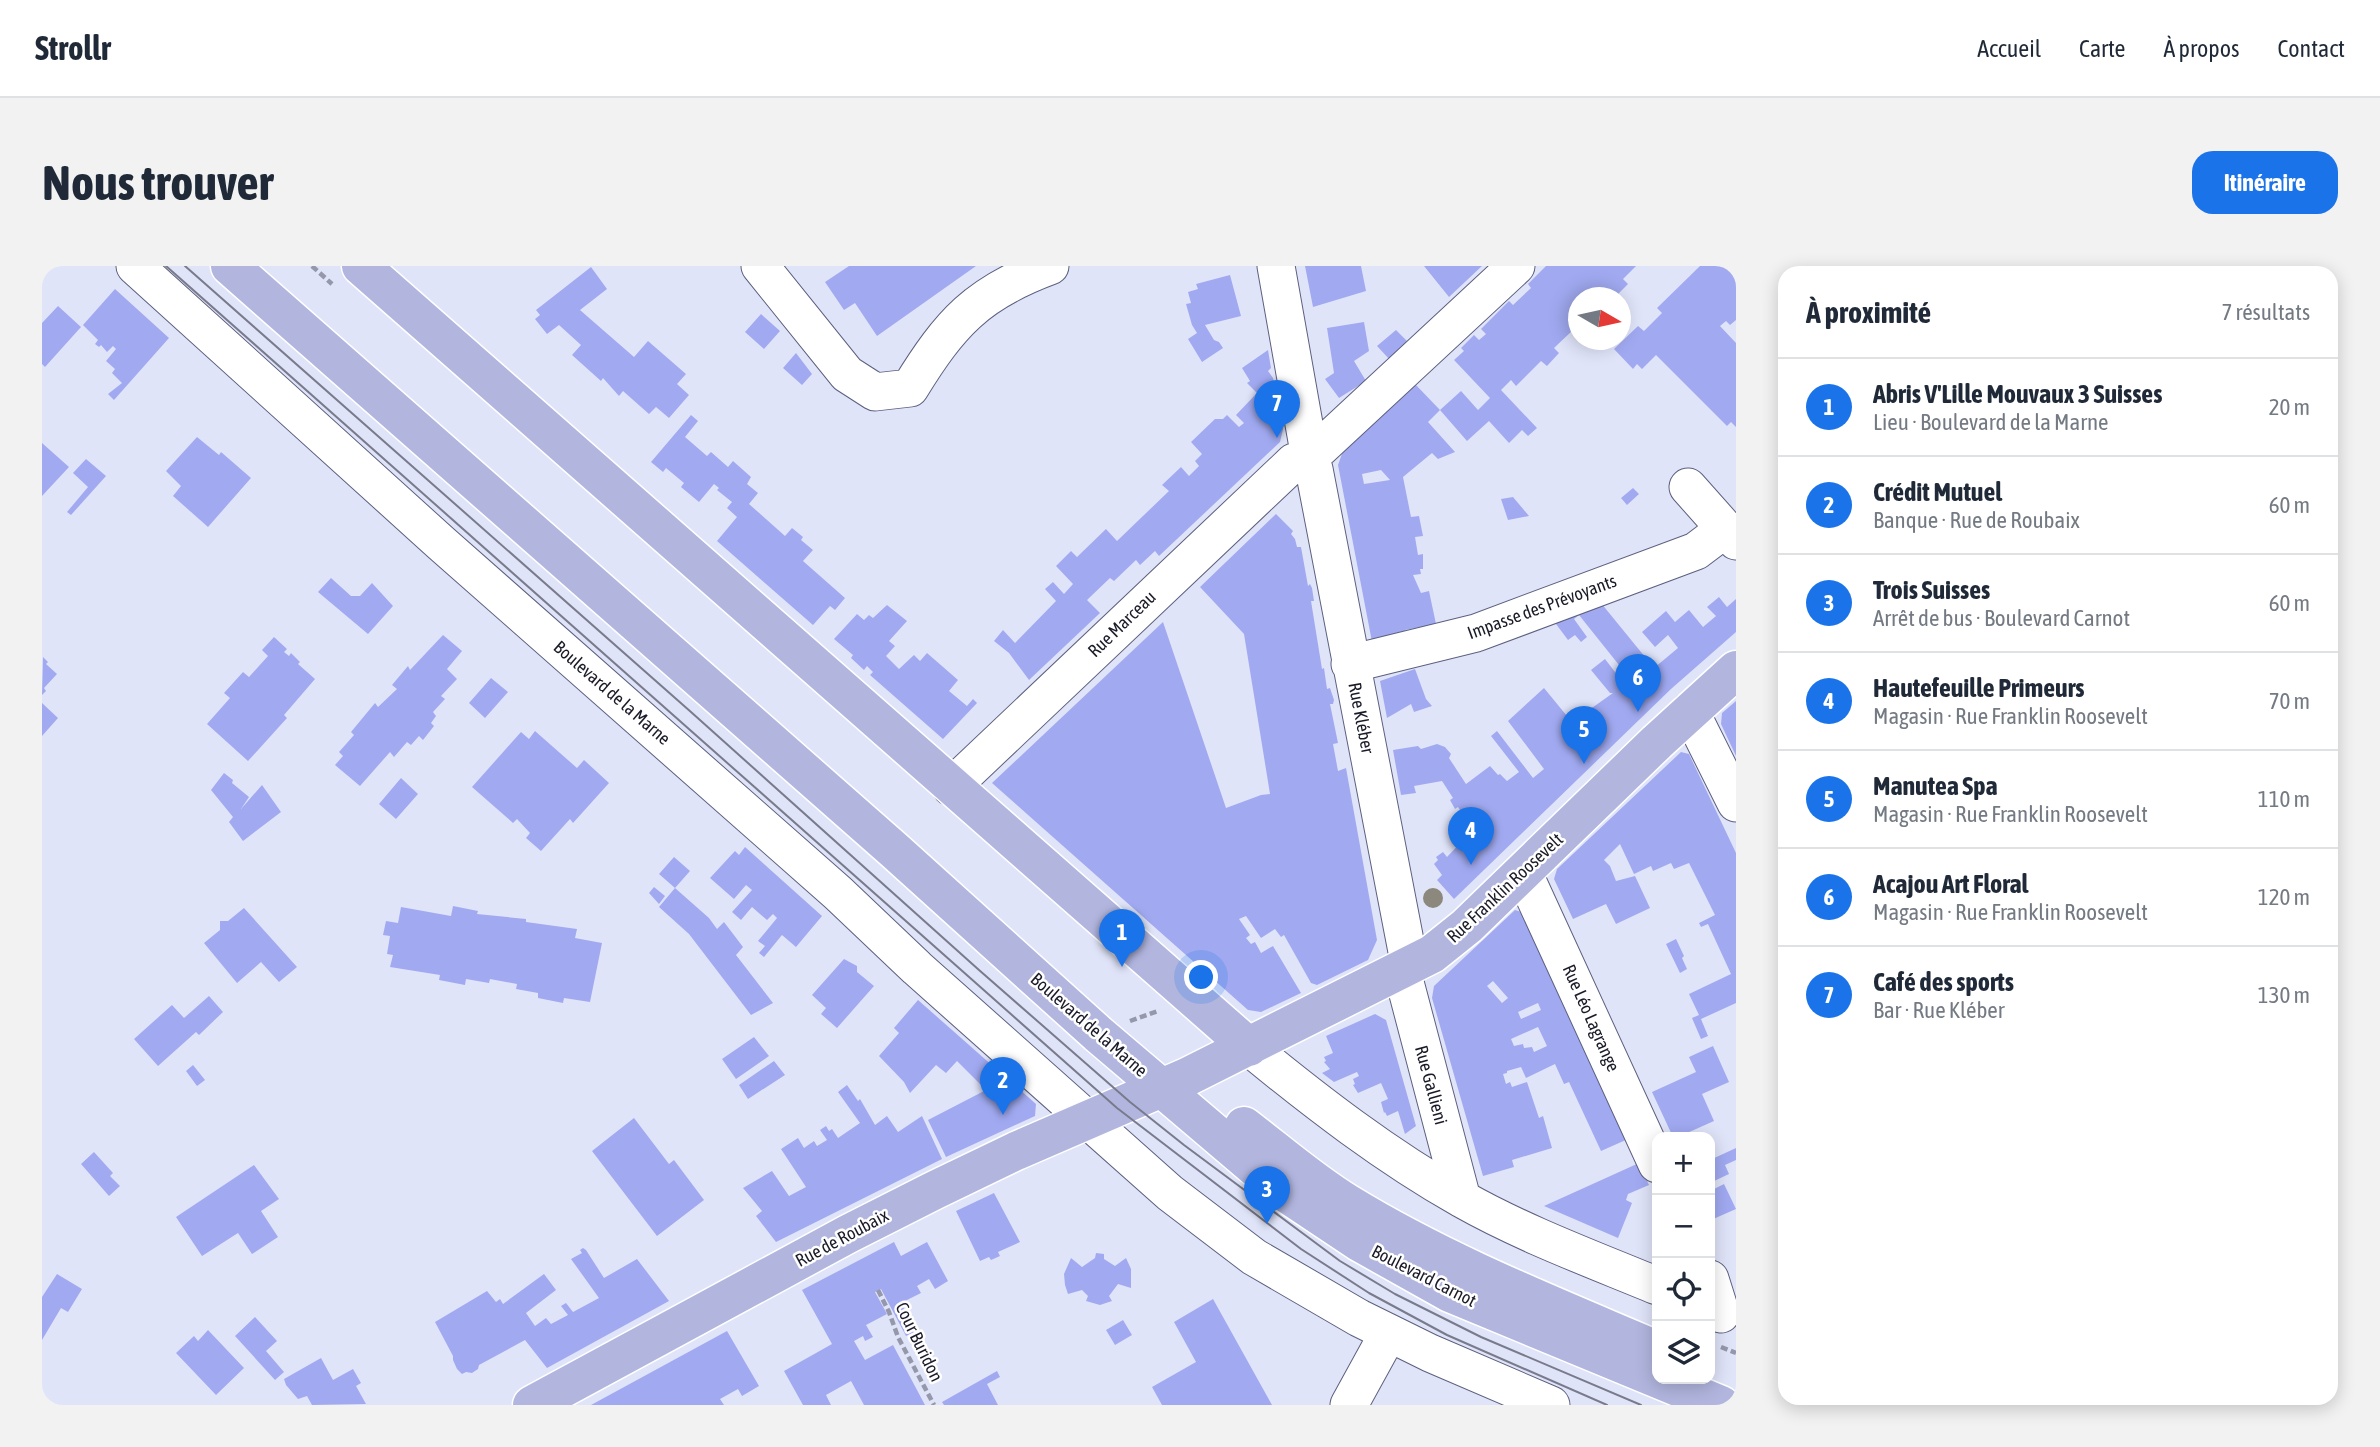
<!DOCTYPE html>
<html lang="fr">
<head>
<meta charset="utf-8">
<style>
  body { margin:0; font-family:"Asap Condensed",sans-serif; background:#f2f2f3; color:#1f2937 }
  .controls { position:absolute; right:21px; bottom:21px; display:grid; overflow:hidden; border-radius:14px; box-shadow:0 4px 18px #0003 }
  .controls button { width:63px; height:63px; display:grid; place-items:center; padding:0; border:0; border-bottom:2px solid #e0e1e3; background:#fff; color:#1f2937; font:35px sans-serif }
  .compass { position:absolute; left:1526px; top:21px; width:63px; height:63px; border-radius:50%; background:#fff; box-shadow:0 4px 18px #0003; rotate:99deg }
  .you { position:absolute; left:1160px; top:712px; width:24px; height:24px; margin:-18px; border:5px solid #fff; border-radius:50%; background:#1a73e8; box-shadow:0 0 0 10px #1a73e833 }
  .badge { display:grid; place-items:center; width:46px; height:46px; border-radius:50%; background:#1a73e8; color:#fff; font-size:23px; font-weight:700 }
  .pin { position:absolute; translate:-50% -58px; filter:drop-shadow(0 2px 4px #0008) }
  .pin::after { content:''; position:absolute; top:37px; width:24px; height:21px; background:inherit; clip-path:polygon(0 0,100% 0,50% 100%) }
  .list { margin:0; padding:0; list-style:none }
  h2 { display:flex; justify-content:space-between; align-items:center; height:91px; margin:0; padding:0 28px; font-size:30px }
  h2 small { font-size:23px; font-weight:400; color:#747a83 }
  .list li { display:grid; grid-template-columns:46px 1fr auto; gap:21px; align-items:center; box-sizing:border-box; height:98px; padding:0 28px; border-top:2px solid #e0e1e3 }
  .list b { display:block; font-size:26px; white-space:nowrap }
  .list p { margin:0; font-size:23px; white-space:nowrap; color:#747a83 }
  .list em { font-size:23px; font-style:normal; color:#747a83 }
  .icon { flex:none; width:38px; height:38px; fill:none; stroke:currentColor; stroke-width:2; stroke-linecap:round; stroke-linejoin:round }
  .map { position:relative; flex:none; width:1694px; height:1139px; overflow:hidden; border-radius:21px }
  header { display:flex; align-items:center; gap:42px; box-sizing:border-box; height:98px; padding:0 35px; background:#fff; border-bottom:2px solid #e0e1e3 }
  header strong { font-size:33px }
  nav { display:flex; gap:38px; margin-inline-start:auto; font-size:24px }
  .intro { display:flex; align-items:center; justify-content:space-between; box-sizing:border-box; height:168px; padding:0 42px }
  h1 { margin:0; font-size:49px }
  .button { padding:18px 32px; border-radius:21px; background:#1a73e8; color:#fff; font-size:24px; font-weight:700 }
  main { display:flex; gap:42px; padding:0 42px }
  aside { flex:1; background:#fff; border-radius:21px; box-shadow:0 4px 18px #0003 }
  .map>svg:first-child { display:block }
  .building { fill:#a1aaf1; fill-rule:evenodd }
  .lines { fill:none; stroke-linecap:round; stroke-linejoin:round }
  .minor-casing { stroke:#5c607f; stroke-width:39 }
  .major-casing { stroke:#fff; stroke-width:41 }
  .path { stroke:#9598aa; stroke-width:4.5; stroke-dasharray:7 3.5; stroke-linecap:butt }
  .minor { stroke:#fff; stroke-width:37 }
  .major { stroke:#b2b6df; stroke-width:38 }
  .tram { stroke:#797b8c; stroke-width:2 }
  .tree { fill:#8c887e }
  .labels { text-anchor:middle; stroke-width:5; stroke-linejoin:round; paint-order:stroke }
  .street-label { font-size:18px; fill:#1a1b28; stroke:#fff }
</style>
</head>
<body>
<header>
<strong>Strollr</strong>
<nav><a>Accueil</a><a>Carte</a><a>À propos</a><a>Contact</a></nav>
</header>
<div class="intro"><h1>Nous trouver</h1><a class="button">Itinéraire</a></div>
<main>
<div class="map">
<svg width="1694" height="1139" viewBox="0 0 1694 1139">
  <rect width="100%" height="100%" fill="#e0e4f9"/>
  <path class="building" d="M807,0h127l-99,70 -22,-33 -11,7 -19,-28z
    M1263,0h56l5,25 -53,16z
    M1382,0h58l-33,31z
    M1504,0h90l-13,13 5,5 -13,13 -8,-7 -8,8h-21v33l-2,3 -3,-4 -19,18 5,5 -12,13 -6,-5 -25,25 -5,-6 -10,10 36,38 -9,8 -6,-6 -13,13 -20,-22 -22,20 -27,-31 -12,12 27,30 -17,7 -6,-6 -29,24 8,40 8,-1 4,20 -8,1 3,18 5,-1v15h-3l1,5 -8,1 8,18 8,-2 7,33 -31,6 2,7 -34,10 -35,-182 5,-14 72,-67 25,26 21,-19 17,19 12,-12 -36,-38 10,-9 -3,-3 13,-13 5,5 7,-6 -5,-5 28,-28 4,4 18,-17 -3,-4zM1339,204l9,10 -26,4 -2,-10z
    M1658,0h36v54l-6,5 -4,-4 -6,5 16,17v84l-5,-5 -4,4 -71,-71 -14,14 -5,-5 -4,5 -19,-20 24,-23 6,5 18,-18 -5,-5z
    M549,1l16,22 -27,21 54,47 14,-16 38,33 -9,10 12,11 -20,23 -13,-11 -7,7 -26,-23 -4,5 -16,-18 -2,3 -29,-26 9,-10 -22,-20 -12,9 -12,-15 5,-4 -4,-5z
    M1188,9l11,41 -36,9 9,15 5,2 4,6 -21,14 -14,-23 9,-6 -5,-8 -6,-21 5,-1 -3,-11 10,-3 -2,-5z
    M73,23l54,49 -55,62 -6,-6 14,-11 -10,-10 3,-4 -9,-8 10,-12 -3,-3 -6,6 -6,-7 -2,2 -4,-3 3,-4 -15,-15z
    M16,40l23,21 -36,40 -3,-3v-41z
    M719,48l19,17 -16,18 -19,-17z
    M1322,56l5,29 -15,10 12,20 -27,17 -14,-19 9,-6 -7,-45z
    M1354,64l14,14 -19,17 -14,-15z
    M1226,84l3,18 -3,3 5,7 10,51 -3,13 -121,114 -4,-5 -15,14 -4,-5 -22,21 -4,-3 -23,22 13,13 -71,67 -20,-27 -15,-12 9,-11 12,13 41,-42 -11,-12 8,-7 11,12 9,-10 -17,-18 15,-15 6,6 29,-28 11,12 52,-50 -7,-6 19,-18 8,9 10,-10 -4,-5 7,-7 -11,-12 24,-23h8l4,-4 12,12 5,-4 -8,-8 21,-22 -10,-10 3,-2 -8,-13z
    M754,87l16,21 -10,11 -19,-17z
    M649,149l7,6 -13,16 22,19 4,-4 17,15 5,-6 18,16 -4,7 11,9 -9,11 36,32 7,-8 11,9 -2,3 12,10 -10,11 42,37 -10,12 -5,-4 -17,19 -96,-84 20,-24 -10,-9 5,-6 -15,-12 2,-2 -5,-4 -15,18 -18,-15 3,-4 -18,-15 -3,4 -12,-10z
    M155,171l22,18 2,-3 30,26 -43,49 -35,-31 8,-10 -15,-15z
    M0,177l27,24 -27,29z
    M44,193l20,17 -35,39 -4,-3 21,-25 -15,-14z
    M1591,222l6,6 -12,11 -6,-7z
    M1471,231l16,19 -21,4 -7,-21z
    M1234,248l17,17 -2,3 4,5 2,8h4l7,39 2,-2 2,4 2,13h-3l11,68 2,-1 3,21 3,-1 4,12 -1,4h-3l8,39 -5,1 5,27 8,-3 31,172 -9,20 -51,25 -6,-2 -27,-48 -3,2 -6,-8 -14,9 -15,-22 -7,3 11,16 -4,3 5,6 4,-2 6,11 12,-7 28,47 -40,19 -13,-2 -256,-227 171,-161 63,186 35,-13 9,-1 -26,-160 -44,-47z
    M289,312l20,18h9l12,-13 21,23 -25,28 -50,-42z
    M1677,331l8,10 9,-8v33l-65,57 -217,210 -17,-19 5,-5 -8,-11 4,-4 -2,-3 7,-5 4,5 18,-19 -14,-15 11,-10 -4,-6 -3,2 -5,-9 3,-2 -11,-17 -28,5 2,7 -15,2 -8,-45 25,-4 3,3 16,-5 8,3 6,7 -2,4 17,26 24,-18 8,9 2,-1 7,7 12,-9 -28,-36 6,-5 36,47 11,-9 -36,-48 36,-33 32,39 9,-8 2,2 7,-6 -5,-5 24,-17h-3l-19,-23 14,-11 20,26 6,-5 -52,-65 -5,4 13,18 -6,5 -6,-7 -7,5 -15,-20 48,-17 53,65 24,-20 -10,-13 -13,12 -13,-15 24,-21 9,11 14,-12 14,17 13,-11 -9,-9z
    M845,339l20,16 -18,20 6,5 -9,10 13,13 15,-14 6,6 7,-8 31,27 -9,11 18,15 6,-7 4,4 -34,36 -73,-64 3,-3 -6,-6 -3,4 -13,-12 2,-3 -19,-16 23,-25 7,6 5,-5 4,3z
    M401,369l19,16 -15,18 10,10 -16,17 4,3 -12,13 3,4 -5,7 3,3 -11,14 -4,-4 -8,9 -4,-3 -13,15 -4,-5 -30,34 -25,-21 8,-9 -4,-4 15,-17 -3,-3 24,-29 3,4 19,-18 -5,-4 16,-19 2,4z
    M232,371l13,12 -3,3 5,4 2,-3 9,9 -2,2 17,15 -31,36 3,3 -39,43 -41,-37 23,-26 -6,-5 19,-21 6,5 19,-21 -6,-6z
    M1,391l5,5 -2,2 11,10 -13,14 2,3 -4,4z
    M1373,403l11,30 6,7 -18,6 -3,-8 -24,14 -7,-37z
    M449,412l17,14 -23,26 -16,-15z
    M1694,435v55l-15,-32 1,-11z
    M0,437l16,15 -16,18z
    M493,465l42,37 7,-8 25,23 -36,40 -3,-4 -29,32 -15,-13 4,-5 -13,-14 -4,4 -41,-36 49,-55 8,7z
    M1639,486l8,2 47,99v150l-35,16 7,17 -7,3 -9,-21 7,-3 -10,-21 42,-20 -23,-50 -7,3 -2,-4 16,-8 -26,-52 -15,6 -3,-6 -18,8 -2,-5 -17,8 -14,-30 -16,16 6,6 6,15 19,-5 15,32 -34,16 -10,-20 -33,15 -19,-40 3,-10z
    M182,507l9,7 -1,3 17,14 -8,12 21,-24 19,27 -38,29 -14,-19 4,-5 -22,-27z
    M359,512l17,16 -22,25 -17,-15z
    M703,581l77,69 -26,31 -14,-12 -18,22 -5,-4 6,-7 -7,-5 19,-23 -4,-4 -6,6 -15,-13 -11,13 -9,-8 20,-22 -6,-5 -12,14 -24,-21 25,-27 4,4z
    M632,591l16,14 -15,17 -16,-14z
    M612,621l11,9 -6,8 -10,-11z
    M633,622l34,30 8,11 7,-7 19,25 -7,8 37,48 -22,12 -62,-81 -30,-27z
    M411,640l25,5 -1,3 49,5v3l51,7 -2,9 27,5 -12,59 -26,-4 -1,5 -25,-5v-5l-22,-4 1,-5 -27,-5 -1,4 -23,-4 -1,6 -26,-5 1,-5 -50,-8 3,-12 -6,-1 3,-18 -7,-1 3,-14 12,2 3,-16 50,9z
    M202,642l53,59 -18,15 -18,-20 -24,21 -33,-40 16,-13v-9h8z
    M1473,644l10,3 103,226 -27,12 -32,-69 -5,2 -9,-20 -29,14 -5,-11 -14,4v2l-4,1 3,10 4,-2 2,5 15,-5 12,36 4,-2 9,32 -40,12 2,7 -31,9 -51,-178 2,-12zM1451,715l15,17 -6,5 -15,-17zM1496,737l3,7 -20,9 -3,-7zM1496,761l9,19 -13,6 -2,-5 -8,1 -1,-4 -9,2 -3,-7z
    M1634,673l8,17 -2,2 5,11 -7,4 -14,-29z
    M802,693l13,7v6l17,14 -37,42 -16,-14 5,-6 -14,-13z
    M167,730l14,16 -24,23 -3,-3 -38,34 -24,-27 38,-34 12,13z
    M876,734l118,104 -1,12 -89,41 -18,-37 58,-30 -29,-29 -11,12 -10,-8 -26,28 -6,-11 -25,-26 20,-23 -5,-5z
    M1333,748l11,6 30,106 -11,8 -7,-23 -11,5 -2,-4 -1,1 -3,-11 7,-3 -7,-16 -23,10 -5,-8 2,-1 -2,-5 6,-3 -2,-4 -23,10 -12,-9 8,-4 -6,-7 2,-1 -2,-4 9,-4 -7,-17z
    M712,771l15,19 -33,23 -14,-20z
    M1671,780l16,36 -27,12 12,27 -36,16h-5l-21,-45 44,-20 -7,-15z
    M732,795l11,14 -37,24 -9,-14z
    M151,799l12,15 -8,6 -11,-15z
    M805,819l11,16 2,-2 15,26 12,-9 11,16 24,-16 20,43 -166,83 -20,-26 6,-5 -19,-23 29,-17 17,25 17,-9 -25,-38 17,-11 6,10 10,-7 3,5 10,-6 -7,-10 6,-4 3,5 3,-2 6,9 22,-15 -22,-31z
    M592,852l35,46 5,-4 30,40 -47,36 -65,-85z
    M1694,882v12l-11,5 4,9 -19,9v-23z
    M52,886l19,21 -3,3 10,10 -11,10 -28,-32z
    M1597,897l10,22 -21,9 -2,6 6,3 -14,35 -74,-32z
    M212,899l25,34 -18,12 17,26 -26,17 -14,-21 -36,23 -26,-39z
    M1682,918l12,25 -25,11 -1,-29z
    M952,927l26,49 -22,10 2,4 -9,4 -2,-3 -9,4 -24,-50z
    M852,976l7,14 26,-14 21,39 -13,8 -6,-10 -12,7 4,7 -20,10 15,28 -10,5 -25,-47 -6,3 12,22 -21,11 7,12 -8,4 -2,-5 -9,5 11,19 28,-15 32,60h-61l-13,-24 -25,14 5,10h-28l-19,-34 48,-27 -30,-54z
    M541,982l3,2 18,28 33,-19 32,42 -122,67 -22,-28 -46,25 -1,4 -6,4 -6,-1 -4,2 -5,-5 -4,-9v-4l-18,-34 52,-31 9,11 4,-3 3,5 41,-30 12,16 -30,23 9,13 11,-8 5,6 17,-9 -7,-9 5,-3 7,9 26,-14 -28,-39 11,-6 -2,-3z
    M1054,987l8,1v5l11,7 11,-8 5,11v19l-13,-4 -9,12 3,5 -12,4 -14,-4 2,-5 -6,-6 -14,4 -3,-9 -1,-11 7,-16 11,9 13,-9z
    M15,1008l25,15 -14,23 -7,-4 -19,32v-43z
    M1171,1033l59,106h-110l-10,-18 44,-25 -22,-40z
    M213,1051l22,24 -11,10 18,21 -9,8 -40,-44z
    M1081,1054l9,15 -17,10 -9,-15z
    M166,1064l36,38 -28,27 -40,-42 18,-17 4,5z
    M685,1065l32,55 -17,10 -4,-7 -18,10 4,6h-133z
    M279,1092l12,22 20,-11 8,14 -5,3 10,18 -54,1 -5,-9 -9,3 -12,-14 -2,-6z
    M955,1105l3,6 -13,7 11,21h-54l-2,-3z"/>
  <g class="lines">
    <defs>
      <path id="minor" d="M93,0l306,277 397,350 79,75 253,225 84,64 105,61 71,35 121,52
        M718,0l87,108 28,18 35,-4c40,-65 67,-95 140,-122
        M1234,0l31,175
        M1278,182l196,-182
        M1272,203l96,498
        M1646,221l48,54
        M1308,398l126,-31 220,-82 29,-22
        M1648,445l46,92
        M909,521l343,-325
        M1481,606l134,292
        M1360,705l60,228
        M1207,781c67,55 137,109 213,152 62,35 130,60 195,87
        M1668,1013l11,35
        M1307,1139l39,-71"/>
      <path id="major" d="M188,0l664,584 204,184 186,158 75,50 91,51 271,112
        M319,0l888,781
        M1202,860c34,26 67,55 103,77 98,60 205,102 310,147
        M490,1139l316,-171 87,-44 81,-39 171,-74 245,-123 35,-28 190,-184 79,-72"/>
    </defs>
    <use href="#minor" class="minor-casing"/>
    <use href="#major" class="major-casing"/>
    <path class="path" d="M270,0l20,18
      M1088,755l28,-10
      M836,1024l11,22 9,25 36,68
      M1679,1081l15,6"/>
    <use href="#minor" class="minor"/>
    <use href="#major" class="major"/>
    <path class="tram" d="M124,0l951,842 184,141 68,44 78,42 160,70
      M143,0l506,446 288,258 151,132 54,43 156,116 55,33 86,43 160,68"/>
  </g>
  <circle class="tree" cx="1391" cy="632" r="10"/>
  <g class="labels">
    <g class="street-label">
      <text transform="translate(1500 341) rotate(-20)" y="6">Impasse des Prévoyants</text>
      <text transform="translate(1080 358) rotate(-44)" y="6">Rue Marceau</text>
      <text transform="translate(570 427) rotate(41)" y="6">Boulevard de la Marne</text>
      <text transform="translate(1319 452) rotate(79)" y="6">Rue Kléber</text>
      <text transform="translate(1463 622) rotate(-43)" y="6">Rue Franklin Roosevelt</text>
      <text transform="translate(1549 752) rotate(66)" y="6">Rue Léo Lagrange</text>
      <text transform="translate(1047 759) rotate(41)" y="6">Boulevard de la Marne</text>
      <text transform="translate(1389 819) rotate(75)" y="6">Rue Gallieni</text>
      <text transform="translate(800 972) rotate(-28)" y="6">Rue de Roubaix</text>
      <text transform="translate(1382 1010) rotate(27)" y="6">Boulevard Carnot</text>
      <text transform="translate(877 1076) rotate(64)" y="6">Cour Buridon</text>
    </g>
  </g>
</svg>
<div class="controls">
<button>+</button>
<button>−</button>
<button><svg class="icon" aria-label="locate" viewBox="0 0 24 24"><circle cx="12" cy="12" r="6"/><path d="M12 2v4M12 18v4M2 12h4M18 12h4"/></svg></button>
<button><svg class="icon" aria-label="layers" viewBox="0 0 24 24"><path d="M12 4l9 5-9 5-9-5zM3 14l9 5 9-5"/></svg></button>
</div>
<svg class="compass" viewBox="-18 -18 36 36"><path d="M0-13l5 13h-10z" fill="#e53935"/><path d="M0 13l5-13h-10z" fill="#747a83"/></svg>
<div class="you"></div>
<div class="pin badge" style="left:1080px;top:701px">1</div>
<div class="pin badge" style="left:961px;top:849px">2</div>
<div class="pin badge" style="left:1225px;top:958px">3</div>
<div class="pin badge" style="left:1429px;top:599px">4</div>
<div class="pin badge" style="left:1542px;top:498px">5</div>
<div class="pin badge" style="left:1596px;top:446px">6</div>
<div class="pin badge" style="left:1235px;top:172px">7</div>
</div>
<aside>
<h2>À proximité<small>7 résultats</small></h2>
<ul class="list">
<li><span class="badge">1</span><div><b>Abris V'Lille Mouvaux 3 Suisses</b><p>Lieu · Boulevard de la Marne</p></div><em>20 m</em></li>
<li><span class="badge">2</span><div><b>Crédit Mutuel</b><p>Banque · Rue de Roubaix</p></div><em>60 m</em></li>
<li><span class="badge">3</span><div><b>Trois Suisses</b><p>Arrêt de bus · Boulevard Carnot</p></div><em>60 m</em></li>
<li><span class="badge">4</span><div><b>Hautefeuille Primeurs</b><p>Magasin · Rue Franklin Roosevelt</p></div><em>70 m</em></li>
<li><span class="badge">5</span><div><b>Manutea Spa</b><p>Magasin · Rue Franklin Roosevelt</p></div><em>110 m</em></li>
<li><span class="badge">6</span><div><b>Acajou Art Floral</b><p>Magasin · Rue Franklin Roosevelt</p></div><em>120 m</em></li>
<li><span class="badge">7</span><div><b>Café des sports</b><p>Bar · Rue Kléber</p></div><em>130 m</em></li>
</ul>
</aside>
</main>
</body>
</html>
